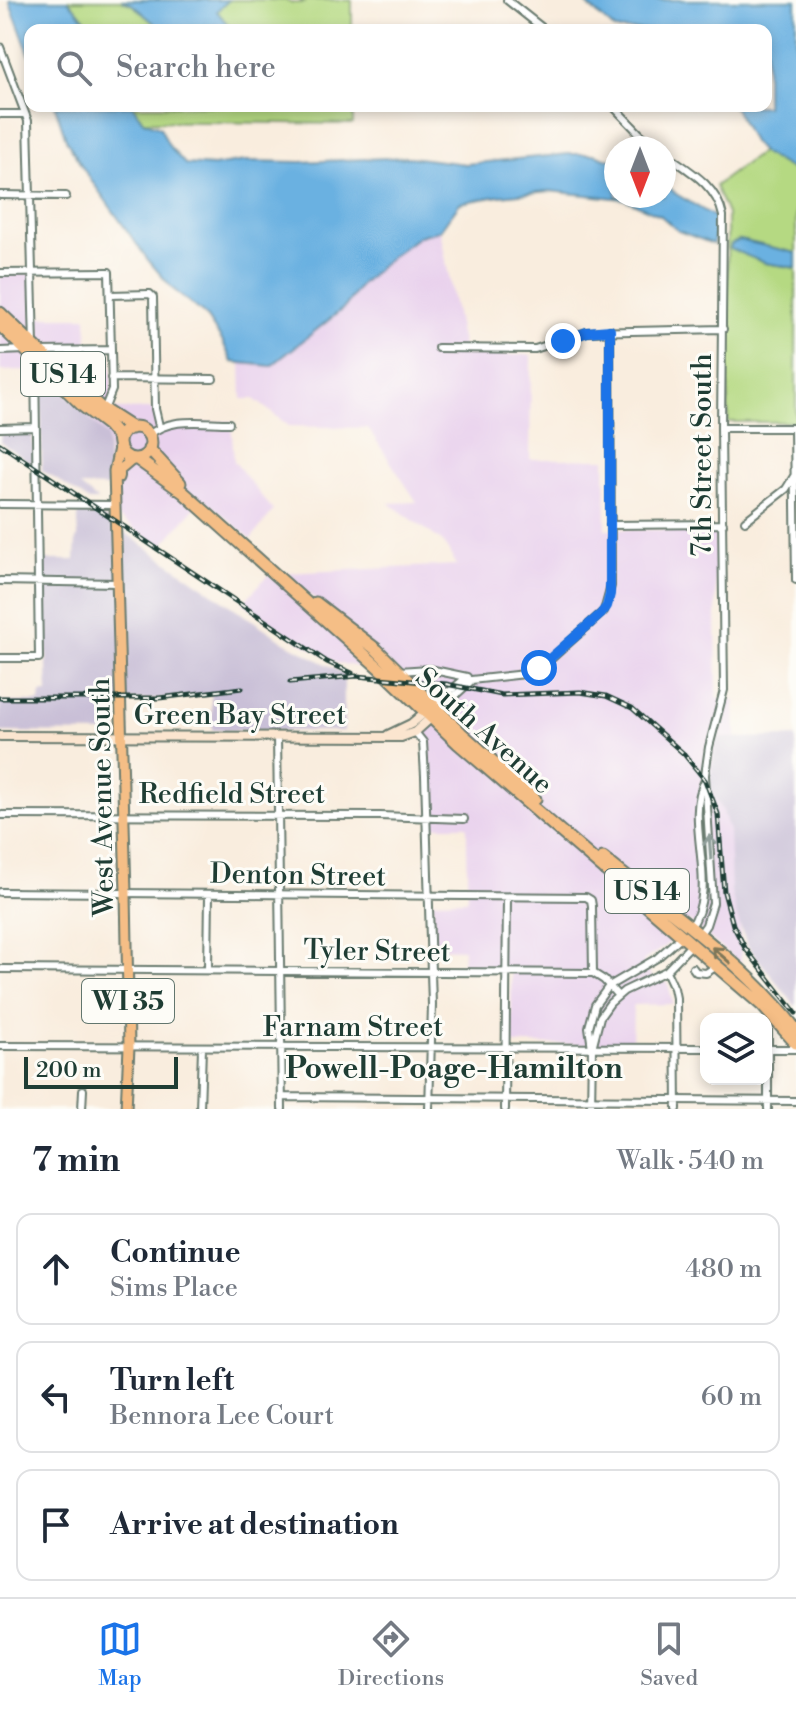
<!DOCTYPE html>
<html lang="en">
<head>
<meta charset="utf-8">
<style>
  body { margin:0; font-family:"Libre Bodoni",serif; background:#f2f2f3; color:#1f2937 }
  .controls { position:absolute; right:24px; bottom:24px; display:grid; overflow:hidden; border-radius:16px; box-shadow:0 4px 12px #0003 }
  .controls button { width:72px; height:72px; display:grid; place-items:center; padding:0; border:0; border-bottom:2px solid #e0e1e3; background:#fff; color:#1f2937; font:40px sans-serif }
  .compass { position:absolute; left:604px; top:136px; width:72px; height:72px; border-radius:50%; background:#fff; box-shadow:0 4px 12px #0003; rotate:180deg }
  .scale { position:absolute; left:24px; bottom:20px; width:154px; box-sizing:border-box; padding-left:8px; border:4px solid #1f3d34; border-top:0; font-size:22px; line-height:28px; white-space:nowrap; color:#1f3d34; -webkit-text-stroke:6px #fdfcf7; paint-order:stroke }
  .stop { position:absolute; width:24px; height:24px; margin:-18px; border:6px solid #1a73e8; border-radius:50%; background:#fff }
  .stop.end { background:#1a73e8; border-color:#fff; box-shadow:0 2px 8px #0008 }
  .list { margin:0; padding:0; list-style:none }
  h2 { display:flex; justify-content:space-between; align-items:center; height:104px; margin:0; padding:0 32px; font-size:34px }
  h2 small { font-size:26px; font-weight:400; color:#747a83 }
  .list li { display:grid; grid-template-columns:52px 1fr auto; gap:24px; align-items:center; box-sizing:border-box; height:112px; margin:0 16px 16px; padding:0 16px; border:2px solid #e0e1e3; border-radius:16px }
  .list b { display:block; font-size:30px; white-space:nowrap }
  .list p { margin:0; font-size:26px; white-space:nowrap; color:#747a83 }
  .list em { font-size:26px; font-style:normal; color:#747a83 }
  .icon { flex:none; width:44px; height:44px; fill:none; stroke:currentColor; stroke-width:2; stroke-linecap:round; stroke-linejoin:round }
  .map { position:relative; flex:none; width:796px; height:1109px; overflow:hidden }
  .search { position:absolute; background:#fff; box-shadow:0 4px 12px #0003; left:24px; right:24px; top:24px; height:88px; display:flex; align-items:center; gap:20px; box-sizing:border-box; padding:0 28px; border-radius:16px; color:#747a83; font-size:30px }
  .sheet { height:488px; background:#fff }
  nav { display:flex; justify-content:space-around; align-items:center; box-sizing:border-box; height:112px; border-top:2px solid #e0e1e3; background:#fff; font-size:22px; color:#747a83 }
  nav a { display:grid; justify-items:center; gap:4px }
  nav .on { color:#1a73e8 }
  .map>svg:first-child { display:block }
  .built { fill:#e9d2ed }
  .industrial { fill:#c9bfd7 }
  .green { fill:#b5d982; stroke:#6a8b5b; stroke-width:2 }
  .water { fill:#6ab1e1; stroke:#44778a; stroke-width:2 }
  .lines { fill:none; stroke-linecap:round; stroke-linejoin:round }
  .street-casing { stroke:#6b7b70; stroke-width:10 }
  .secondary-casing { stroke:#6b7b70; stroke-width:12 }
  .primary-casing { stroke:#6b7b70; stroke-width:13 }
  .highway-casing { stroke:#6b7b70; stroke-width:15 }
  .street { stroke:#fff; stroke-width:6 }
  .secondary { stroke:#fbe5cf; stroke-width:8 }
  .primary { stroke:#f5be86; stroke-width:9 }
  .highway { stroke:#f5be86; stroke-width:11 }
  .rail-casing { stroke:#1f3d34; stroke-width:5 }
  .rail { stroke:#fdfcf7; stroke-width:2; stroke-dasharray:6; stroke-linecap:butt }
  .oneway { stroke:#8f9e9a }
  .oneway2 { stroke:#7f7759 }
  .route { stroke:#1a73e8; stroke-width:10 }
  .labels { text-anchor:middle; stroke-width:6; stroke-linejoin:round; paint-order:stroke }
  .shield { fill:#fdfcf7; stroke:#62766e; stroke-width:2 }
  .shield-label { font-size:26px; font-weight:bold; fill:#1f3d34 }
  .street-label { font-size:28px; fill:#1f3d34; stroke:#fdfcf7 }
  .neighbourhood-label { font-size:30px; font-weight:bold; fill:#1f3d34; stroke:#fdfcf7 }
</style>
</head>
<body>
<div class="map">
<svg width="796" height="1109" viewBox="0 0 796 1109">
  <rect width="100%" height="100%" fill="#fdfcf7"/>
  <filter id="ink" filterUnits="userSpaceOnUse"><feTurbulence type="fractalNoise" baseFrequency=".0125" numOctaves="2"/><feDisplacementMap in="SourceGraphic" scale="16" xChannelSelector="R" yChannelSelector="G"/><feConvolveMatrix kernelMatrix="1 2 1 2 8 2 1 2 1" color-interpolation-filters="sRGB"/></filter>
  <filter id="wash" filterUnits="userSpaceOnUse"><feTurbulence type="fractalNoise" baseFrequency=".006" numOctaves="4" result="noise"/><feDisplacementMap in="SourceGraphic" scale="32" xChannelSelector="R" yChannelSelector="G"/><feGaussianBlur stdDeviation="1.8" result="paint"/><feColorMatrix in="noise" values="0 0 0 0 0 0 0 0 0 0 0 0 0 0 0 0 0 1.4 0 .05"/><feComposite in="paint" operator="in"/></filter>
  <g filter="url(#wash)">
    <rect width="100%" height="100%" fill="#f9edde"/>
    <path class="built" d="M440,230l24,125h67l-1,104h75l1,70 109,2 2,167 18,3 6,263 -52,-43 -25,26 -21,14 11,19 8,-1 6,4 5,21 -40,1 -1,40 -120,-1 -1,-76h-49l1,-19 -29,-1 -1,-47 34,-1v-74h-37l-2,-81 -5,-12 23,-20 -161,-140 172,-8 -14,-23 -54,-39 28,-1 -49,-74 -79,-2 -35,-27h-12l-1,-36 30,3 74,-59 16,-23 30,-27 28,-21z
      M0,273h32l1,44h54l1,33h23l1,59h43l5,17 71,-5 3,40 39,50 -22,28 -48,-41 -42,49 -45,-31 -9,-80 -77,-78v12l-30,1z
      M269,574l81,74 21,21 -34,-6 -45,-26 -49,-34z"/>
    <path class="industrial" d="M41,370l66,66 2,51 -29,-1 18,15h-9l-47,-31z
      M1,431h31l2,34 -34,-23z
      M78,510h14l151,104 42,28 59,32v57l-132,-1 -1,-36 -50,5 -49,2 1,27 -2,5 -111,-1v-30h40l1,-9h7l-5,-133h32l1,-21 2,-1z
      M796,737v270l-49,-62 -10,-28 -6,-26 -2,-60 -6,-20 -13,-22v-10l7,-41z"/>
    <path class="green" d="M68,0h54l11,5 29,25h-68z
      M229,0h56l6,3h13l-4,-3h52v30h-120l-16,-19z
      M133,106h147l13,4 6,-4h54v18l-210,-3z
      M761,152l35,20v81l-56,-13 25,23 31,5v154h-68l-1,-208 -12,-28z"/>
    <path class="water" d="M9,0h59l26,30h-64v26z
      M122,0h107l-12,11 15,19h-70l-29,-25z
      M582,0h214v172l-35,-20 -9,-10 -17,-34 -4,-2h35v-76h-151z
      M55,106h78l10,15 17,6 9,19 16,18 28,2 32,-5 56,1 108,-5 57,7 103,-10h26l21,8v34h48v-14l12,12 39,23 1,15 -3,12 -35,-13 -18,-16 -36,-16 -75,-8 -50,5 -39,7 -20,27 -21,6 -28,21 -30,27 -16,23 -74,59 -39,-4 -9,-20 -18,-27 -32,-26 -25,-29 -64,-90 -18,-31z
      M740,240l56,13v15l-31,-5 -35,-14 1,-5z"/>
  </g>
  <g filter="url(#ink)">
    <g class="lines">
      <defs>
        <path id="street" d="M507,0l38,30
          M0,47l28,74 6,225
          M613,106l26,27 18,15
          M0,114h25
          M664,153c24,17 53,32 59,63l-2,212 3,262 -15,57 -4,28 8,128 -7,22 -7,10
          M0,195l66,1
          M0,273l109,-1 3,118 -8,20
          M110,295l40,-1 3,3 2,112 4,17
          M438,348l97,1 52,-17 136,-3
          M0,351l26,-1
          M39,351l72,-1
          M111,378l102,1
          M0,428l35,-1
          M721,428h75
          M794,428l2,152
          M148,436c22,-20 54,-13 81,-13
          M0,504l116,1
          M745,521l41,-32 8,-13
          M610,525l113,-1
          M0,581l118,2
          M0,658h39l-4,-297
          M399,671l30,-2 38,8
          M433,705l29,-24 63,-7 17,-7 62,-56 7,-25 -1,-256
          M438,711l33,-30
          M415,732l8,10 2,34 7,229 -3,104
          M277,736l5,373
          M0,815l380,1 84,3
          M0,892l586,5 5,3 1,6 1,67
          M690,928c31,-41 -7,-105 15,-148
          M693,968l3,4 10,1 11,-7
          M0,969l593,4 11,7 14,16
          M208,969l1,-74
          M666,971l8,17 2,10 1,111
          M0,1046l706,2
          M592,1048l8,-31 10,-14 14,-12 42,-20 26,-27
          M766,1049h30
          M282,1097l514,4
          M82,1109l1,-19
          M200,1109l2,-61
          M505,1109l2,-212
          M591,1109l1,-61 -3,-21 6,-22 14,-19 48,-28 25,-22
          M768,1109v-80"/>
        <path id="secondary" d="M388,735l23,-11 19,-16
          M0,736l401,1 14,-5 20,-18"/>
        <path id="primary" d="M119,448l-5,23 12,422 3,154 -3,62
          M118,478l2,-8 13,-11"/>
        <path id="highway" d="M0,313l76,73 25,22 31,20
          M0,325l83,81 25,19 10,12 1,7
          M119 443a16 16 0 1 1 32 0a16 16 0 1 1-32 0Z
          M149,449l31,34
          M137,459l46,33 203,182 72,69 304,262 34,38
          M316,603l61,47 84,83 74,66
          M603,858c65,54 141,103 193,172"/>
      </defs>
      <use href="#street" class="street-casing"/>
      <use href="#secondary" class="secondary-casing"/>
      <use href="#primary" class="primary-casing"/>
      <use href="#highway" class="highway-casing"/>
      <use href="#street" class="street"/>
      <use href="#secondary" class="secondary"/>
      <use href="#primary" class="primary"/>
      <use href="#highway" class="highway"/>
      <defs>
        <path id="rail" d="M0,444l327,218 25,11
          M290,682l67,-6 89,8 56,11 78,-3 26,4 26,12 52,46 21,26 13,34 6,78 9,33 12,23 51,65
          M0,698h159l83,-10"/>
      </defs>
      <use href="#rail" class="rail-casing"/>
      <use href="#rail" class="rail"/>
    </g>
    <defs><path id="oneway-shaft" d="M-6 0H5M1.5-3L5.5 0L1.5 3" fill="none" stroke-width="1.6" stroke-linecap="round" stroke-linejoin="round" transform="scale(2)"/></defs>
    <use class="oneway" href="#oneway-shaft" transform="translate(710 847) rotate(-94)"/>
    <use class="oneway2" href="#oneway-shaft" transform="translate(721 955) rotate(-139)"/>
  </g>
  <g class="lines" filter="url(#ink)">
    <path class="route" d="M539,668l62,-54 6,-8 3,-12v-264l-23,2 -24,9"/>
  </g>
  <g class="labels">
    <g class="shield">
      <rect x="21" y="352" width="84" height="44" rx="6"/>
      <rect x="605" y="869" width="84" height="44" rx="6"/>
      <rect x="82" y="979" width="92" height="44" rx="6"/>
    </g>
    <g class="shield-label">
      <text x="63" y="383">US 14</text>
      <text x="647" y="900">US 14</text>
      <text x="128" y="1010">WI 35</text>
    </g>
    <g class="street-label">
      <text transform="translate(701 455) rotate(-90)" y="10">7th Street South</text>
      <text x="240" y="724">Green Bay Street</text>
      <text transform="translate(485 730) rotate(42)" y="10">South Avenue</text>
      <text x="232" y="803">Redfield Street</text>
      <text transform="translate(101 797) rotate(-91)" y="10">West Avenue South</text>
      <text transform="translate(298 874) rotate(1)" y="10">Denton Street</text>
      <text transform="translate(377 950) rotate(1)" y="10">Tyler Street</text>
      <text x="353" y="1036">Farnam Street</text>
    </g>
    <g class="neighbourhood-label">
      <text x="454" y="1078">Powell-Poage-Hamilton</text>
    </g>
  </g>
</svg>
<div class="controls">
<button><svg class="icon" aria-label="layers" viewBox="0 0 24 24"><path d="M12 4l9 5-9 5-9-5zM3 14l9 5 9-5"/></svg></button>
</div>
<svg class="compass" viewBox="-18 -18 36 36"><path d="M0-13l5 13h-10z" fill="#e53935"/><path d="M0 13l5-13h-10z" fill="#747a83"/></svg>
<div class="scale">200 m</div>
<div class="stop" style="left:539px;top:668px"></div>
<div class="stop end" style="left:563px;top:341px"></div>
<div class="search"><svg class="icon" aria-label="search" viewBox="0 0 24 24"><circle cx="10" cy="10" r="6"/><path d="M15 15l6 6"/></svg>Search here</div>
</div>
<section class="sheet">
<h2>7 min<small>Walk · 540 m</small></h2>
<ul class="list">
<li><svg class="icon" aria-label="ahead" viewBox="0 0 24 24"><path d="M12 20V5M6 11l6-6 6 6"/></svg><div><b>Continue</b><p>Sims Place</p></div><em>480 m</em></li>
<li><svg class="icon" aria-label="left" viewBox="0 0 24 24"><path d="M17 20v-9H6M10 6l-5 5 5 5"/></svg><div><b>Turn left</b><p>Bennora Lee Court</p></div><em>60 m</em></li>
<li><svg class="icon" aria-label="arrive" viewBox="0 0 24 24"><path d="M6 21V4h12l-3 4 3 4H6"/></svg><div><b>Arrive at destination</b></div></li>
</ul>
</section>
<nav>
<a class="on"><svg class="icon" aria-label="map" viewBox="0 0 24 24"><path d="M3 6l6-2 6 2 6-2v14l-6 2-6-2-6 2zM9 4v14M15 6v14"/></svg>Map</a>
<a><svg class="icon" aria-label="directions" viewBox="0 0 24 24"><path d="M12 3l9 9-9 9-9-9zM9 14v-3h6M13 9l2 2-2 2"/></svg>Directions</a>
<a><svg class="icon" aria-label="saved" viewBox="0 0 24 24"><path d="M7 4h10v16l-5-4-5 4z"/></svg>Saved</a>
</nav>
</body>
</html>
